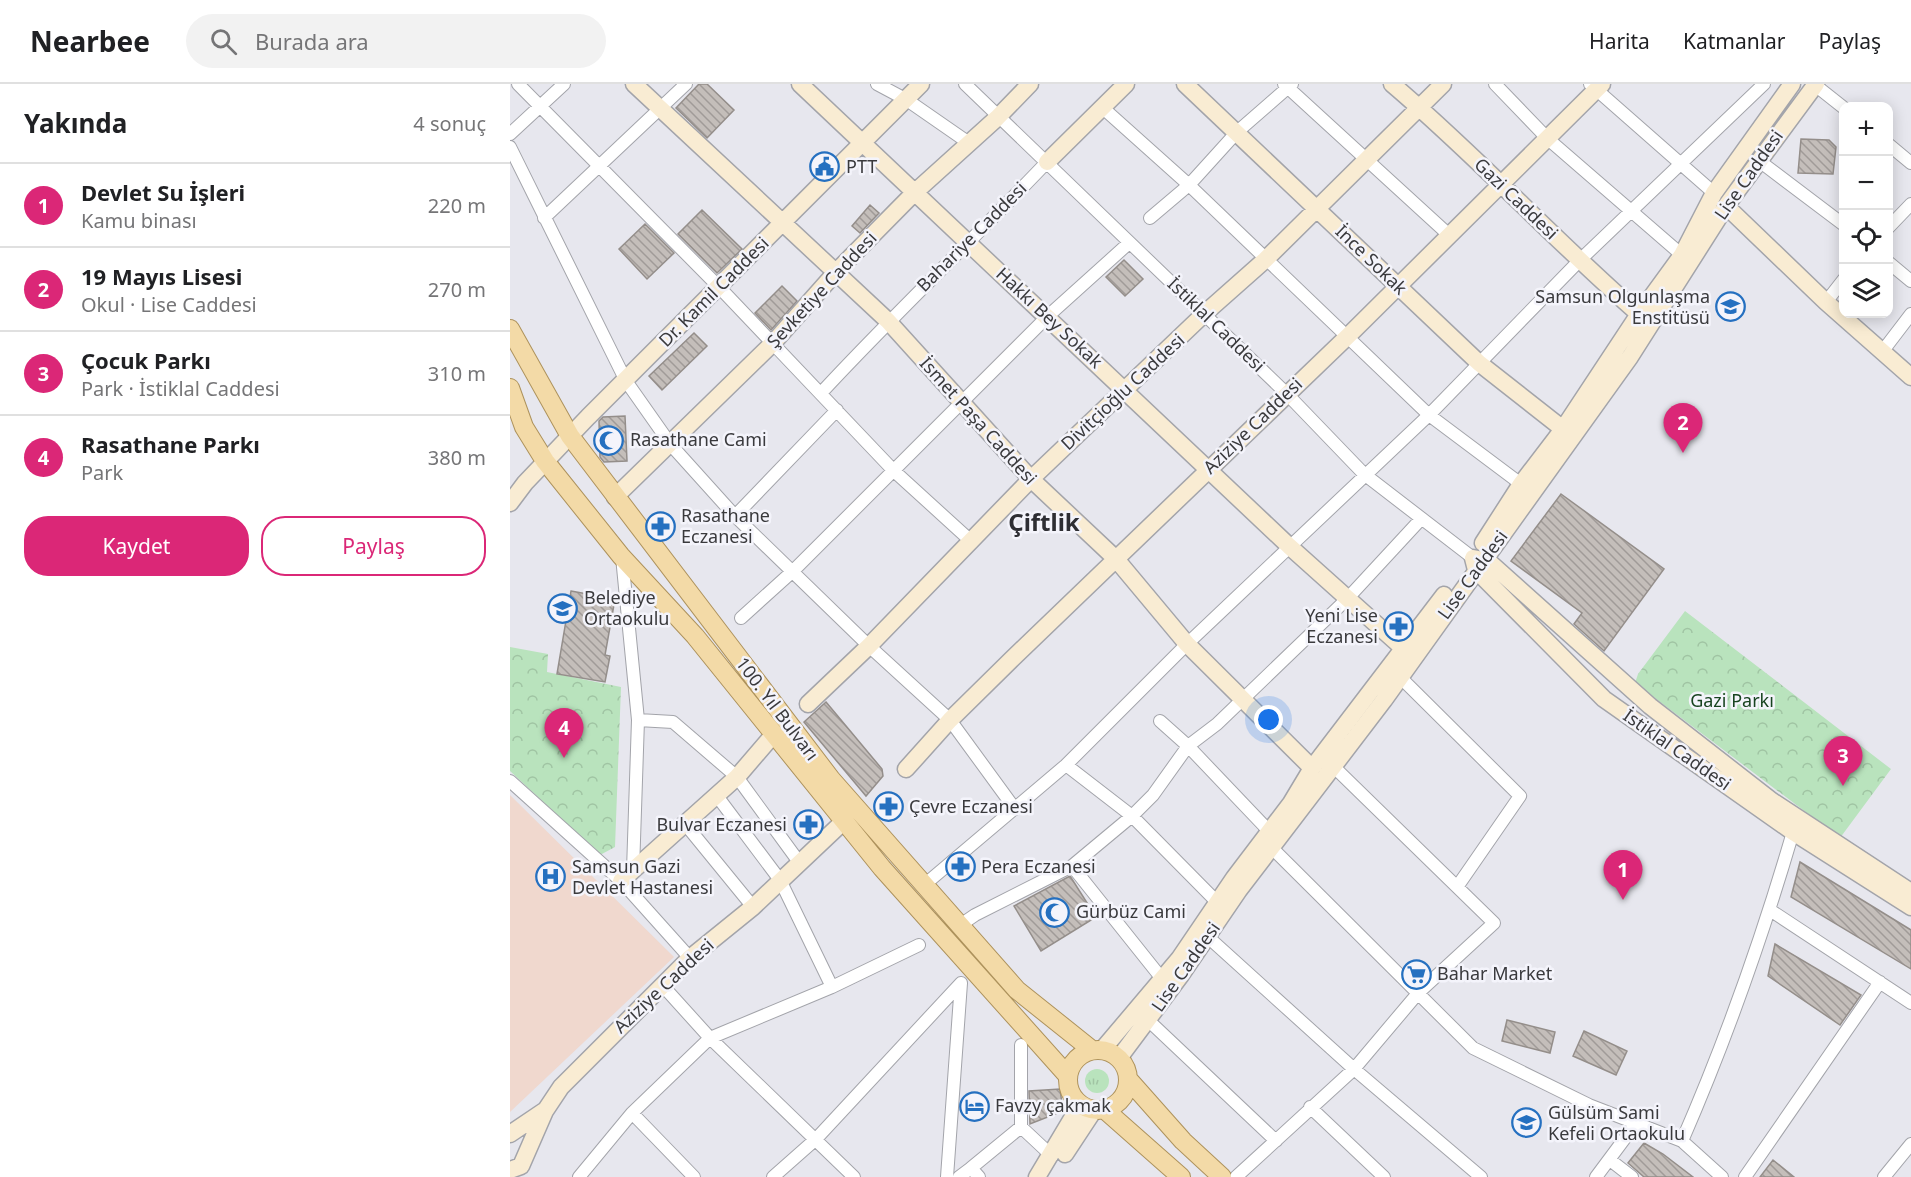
<!DOCTYPE html>
<html lang="tr">
<head>
<meta charset="utf-8">
<style>
  body { margin:0; font-family:"Noto Sans",sans-serif; background:#f2f2f2; color:#202124 }
  .controls { position:absolute; right:18px; top:18px; display:grid; overflow:hidden; border-radius:12px; box-shadow:0 3px 15px #0003 }
  .controls button { width:54px; height:54px; display:grid; place-items:center; padding:0; border:0; border-bottom:2px solid #e0e0e0; background:#fff; color:#202124; font:30px sans-serif }
  .you { position:absolute; left:759px; top:636px; width:21px; height:21px; margin:-15px; border:4px solid #fff; border-radius:50%; background:#1a73e8; box-shadow:0 0 0 9px #1a73e833 }
  .badge { display:grid; place-items:center; width:39px; height:39px; border-radius:50%; background:#db2777; color:#fff; font-size:20px; font-weight:700 }
  .pin { position:absolute; translate:-50% -50px; filter:drop-shadow(0 2px 3px #0008) }
  .pin::after { content:''; position:absolute; top:32px; width:21px; height:18px; background:inherit; clip-path:polygon(0 0,100% 0,50% 100%) }
  .list { margin:0; padding:0; list-style:none }
  h2 { display:flex; justify-content:space-between; align-items:center; height:78px; margin:0; padding:0 24px; font-size:26px }
  h2 small { font-size:20px; font-weight:400; color:#757577 }
  .list li { display:grid; grid-template-columns:39px 1fr auto; gap:18px; align-items:center; box-sizing:border-box; height:84px; padding:0 24px; border-top:2px solid #e0e0e0 }
  .list b { display:block; font-size:22px; white-space:nowrap }
  .list p { margin:0; font-size:20px; white-space:nowrap; color:#757577 }
  .list em { font-size:20px; font-style:normal; color:#757577 }
  .actions { display:flex; gap:12px; padding:18px 24px }
  .actions a { flex:1; padding:14px 0; border:2px solid #db2777; border-radius:24px; text-align:center; font-size:21px; color:#db2777 }
  .actions .main { background:#db2777; color:#fff }
  .icon { flex:none; width:33px; height:33px; fill:none; stroke:currentColor; stroke-width:2; stroke-linecap:round; stroke-linejoin:round }
  .map { position:relative; flex:none; width:1401px; height:1093px; overflow:hidden }
  header { display:flex; align-items:center; gap:36px; box-sizing:border-box; height:84px; padding:0 30px; background:#fff; border-bottom:2px solid #e0e0e0 }
  header strong { font-size:28px }
  nav { display:flex; gap:33px; margin-inline-start:auto; font-size:21px }
  .search { width:420px; height:54px; background:#f2f2f2; display:flex; align-items:center; gap:15px; box-sizing:border-box; padding:0 21px; border-radius:33px; color:#757577; font-size:22px }
  main { display:flex }
  aside { flex:1; background:#fff }
  .map>svg:first-child { display:block }
  .medical { fill:#f0d8ce }
  .grass { fill:url(#grass-tufts) }
  .forest { fill:url(#forest-crowns) }
  .building { fill:url(#building-back-hatch); stroke:#948e8a; stroke-width:1.5 }
  .lines { fill:none; stroke-linecap:round; stroke-linejoin:round }
  .street-casing { stroke:#a3a4aa; stroke-width:14 }
  .secondary-casing { stroke:#a3a4aa; stroke-width:19 }
  .primary-casing { stroke:#ad925c; stroke-width:20 }
  .street { stroke:#fff; stroke-width:12 }
  .secondary { stroke:#f9ecd3; stroke-width:16 }
  .primary { stroke:#f3daa7; stroke-width:18 }
  .labels { text-anchor:middle; stroke-width:5; stroke-linejoin:round; paint-order:stroke }
  .poi-label { font-size:18px; fill:#3a3a3d; stroke:#f4f4fb; text-anchor:start }
  .street-label { font-size:18px; fill:#3a3a3d; stroke:#f4f4fb }
  .park-label { font-size:18px; fill:#184420; stroke:#f4f4fb }
  .district-label { font-size:24px; font-weight:bold; fill:#2e2e33; stroke:#f4f4fb }
</style>
</head>
<body>
<header>
<strong>Nearbee</strong>
<div class="search"><svg class="icon" aria-label="search" viewBox="0 0 24 24"><circle cx="10" cy="10" r="6"/><path d="M15 15l6 6"/></svg>Burada ara</div>
<nav><a>Harita</a><a>Katmanlar</a><a>Paylaş</a></nav>
</header>
<main>
<aside>
<h2>Yakında<small>4 sonuç</small></h2>
<ul class="list">
<li><span class="badge">1</span><div><b>Devlet Su İşleri</b><p>Kamu binası</p></div><em>220 m</em></li>
<li><span class="badge">2</span><div><b>19 Mayıs Lisesi</b><p>Okul · Lise Caddesi</p></div><em>270 m</em></li>
<li><span class="badge">3</span><div><b>Çocuk Parkı</b><p>Park · İstiklal Caddesi</p></div><em>310 m</em></li>
<li><span class="badge">4</span><div><b>Rasathane Parkı</b><p>Park</p></div><em>380 m</em></li>
</ul>
<div class="actions"><a class="main">Kaydet</a><a>Paylaş</a></div>
</aside>
<div class="map">
<svg width="1401" height="1093" viewBox="0 0 1401 1093">
  <defs>
    <pattern id="grass-tufts" width="24" height="20" patternUnits="userSpaceOnUse" patternTransform="scale(1.5)"><rect width="24" height="20" fill="#b9e3bd"/><path d="M3 7l-1-3M5 7V3M7 7l1-3M15 17l-1-3M17 17v-4M19 17l1-3" fill="none" stroke="#a0c4a3"/></pattern>
    <pattern id="forest-crowns" width="20" height="18" patternUnits="userSpaceOnUse" patternTransform="scale(1.5)"><rect width="20" height="18" fill="#b9e3bd"/><path d="M2 6a3 3 0 1 1 6 0M12 15a3 3 0 1 1 6 0" fill="none" stroke="#a0c4a3"/></pattern>
    <pattern id="building-back-hatch" width="6" height="6" patternUnits="userSpaceOnUse" patternTransform="scale(1.5)"><rect width="6" height="6" fill="#c4beba"/><path d="M-1 5l2 2M0 0l6 6M5-1l2 2" fill="none" stroke="#a09b98"/></pattern>
  </defs>
  <rect width="100%" height="100%" fill="#e7e7ee"/>
  <path class="medical" d="M0,711l164,162 -164,155z"/>
  <path class="grass" d="M575 997a12 12 0 1 1 24 0a12 12 0 1 1-24 0Z"/>
  <path class="forest" d="M1175,527l206,158 -51,69 -205,-155 3,-9z
    M0,563l38,7 -1,18 74,15 -6,160 -15,8 -90,-84z"/>
  <path class="building" d="M189,0h8l27,26 -27,28 -31,-30z
    M1291,55l28,1 7,7 -3,27 -35,-1z
    M360,121l9,8 -19,20 -8,-7z
    M192,126l40,39 -25,24 -39,-39z
    M135,140l29,29 -27,26 -28,-30z
    M614,176l19,19 -18,17 -19,-19z
    M272,202l15,15 -26,29 -16,-17z
    M184,249l13,13 -45,44 -13,-14z
    M115,332l2,45 -23,1 -4,-5 -1,-36 4,-4z
    M1051,410l103,75 -60,82 -30,-27 8,-11 -71,-52z
    M61,507l44,8 -10,56 5,1 -5,26 -48,-8z
    M316,618l56,67 1,7 -17,20 -62,-74z
    M1290,778l111,68v39l-120,-72z
    M560,792l26,41 -55,34 -27,-45z
    M1265,860l86,51 -21,30 -72,-49z
    M997,936l48,12 -5,21 -48,-12z
    M1074,947l43,20 -11,24 -43,-19z
    M550,1005l3,22 -33,13 -1,-33z
    M1134,1059l19,11 30,23h-49l-16,-14z
    M1263,1076l21,17h-34z"/>
  <g class="lines">
    <defs>
      <path id="street" d="M8,0l202,204 174,183 78,71
        M367,0l30,16 62,43
        M455,0l321,309 78,81 109,84
        M774,0l165,151
        M985,0l53,55 134,116
        M1080,0l124,109
        M1305,1l29,23
        M593,24l86,77 240,230 92,69
        M0,50l54,-50
        M1378,60l23,19
        M0,63l116,234 45,64 64,71 134,130 81,74 65,89
        M1248,76l86,65
        M34,134l142,-134
        M640,134l39,-33 48,-53 55,-48
        M1378,144l23,-24
        M1378,178l23,19
        M1316,218l18,-23
        M1372,268l29,-38
        M311,309c73,-79 152,-153 226,-231
        M225,432l102,-106
        M112,473l16,163 -5,150
        M231,534l52,-47 255,-255 81,-73
        M889,592l121,120 -63,91
        M128,636l35,2 64,55 62,85
        M650,637l28,25 81,85 4,18 200,199 116,57 93,36 40,36
        M556,681l66,51 85,86
        M0,697l111,100 69,77
        M207,712l63,84 52,107
        M176,741l67,82
        M562,782l91,114
        M413,802l143,-121 121,-121 242,-229 150,-154 185,-177
        M1260,826l141,93
        M449,842l16,-11 97,-49 60,-50 21,-21 35,-49 29,-22 130,-125 74,-80
        M698,853l146,132 127,108
        M153,902l47,52 144,139
        M639,937l127,120
        M511,961v82l31,29
        M800,1023l74,70
        M122,1029l62,64
        M1172,1057c44,-101 80,-203 111,-309
        M1100,1076l22,17
        M461,1084l50,-41
        M69,1093l53,-64 78,-75 122,-51 87,-42
        M263,1093l43,-38 145,-156
        M437,1093l14,-194
        M449,1093l12,-9 8,9
        M726,1093l118,-108 65,-77 75,-69 -161,-157
        M1086,1093l41,-55
        M1235,1093l135,-195
        M1374,1093l27,-33"/>
      <path id="secondary" d="M124,0l254,237 143,158 85,80 71,85 125,124
        M290,0l489,462 115,103
        M675,0l294,279 84,66
        M882,0c86,73 162,156 247,230
        M537,78l79,-78
        M1216,122l100,96 85,75
        M105,413l158,-154 63,-71 78,-79 83,-75 33,-34
        M0,419l15,-20 63,-66 333,-333
        M973,459l38,-59 42,-55 76,-115 43,-59 32,-62 78,-109
        M298,620l61,-58 162,-167 173,-165 61,-54 178,-176
        M396,685l44,-49 63,-62 335,-322 254,-252
        M111,797l116,-104 36,-42
        M1401,808l-139,-91 -122,-95 -162,-145 -15,-3 3,12 128,129 189,133 118,75
        M592,966l77,-91 55,-81 57,-75 21,-35 132,-173
        M609,974l62,-83 58,-85 145,-190 246,-343 96,-151 90,-122
        M0,1050l34,-23
        M555,1070l29,-44
        M0,1086l11,-4 24,-55 16,-24 129,-129 63,-51 91,-86
        M527,1093l43,-72"/>
      <path id="primary" d="M0,245l60,107 261,343 186,211 75,60
        M0,304l14,39 21,34 76,95 74,80 187,232 186,208
        M558 996a30 30 0 1 1 60 0a30 30 0 1 1-60 0Z
        M618,995l55,62 39,36
        M594,1025l77,68"/>
    </defs>
    <use href="#street" class="street-casing"/>
    <use href="#secondary" class="secondary-casing"/>
    <use href="#primary" class="primary-casing"/>
    <use href="#street" class="street"/>
    <use href="#secondary" class="secondary"/>
    <use href="#primary" class="primary"/>
  </g>
  <defs>
    <symbol id="civic-ring" viewBox="-11 -11 22 22"><circle r="9.5" fill="#f4f4fb" stroke="#2570c0" stroke-width="1.5"/><path d="M-.6-6.5H3V-4.5H.6V-3L4-1V1h2V6H-6V1h2V-1L-.6-3ZM-1.2 2.5V6h2.4V2.5Z" fill="#2570c0"/></symbol>
    <symbol id="school-ring" viewBox="-11 -11 22 22"><circle r="9.5" fill="#f4f4fb" stroke="#2570c0" stroke-width="1.5"/><path d="M0-5L7-2L0 1L-7-2ZM-4 1L0 2.5L4 1V4Q0 6-4 4Z" fill="#2570c0"/></symbol>
    <symbol id="mosque-ring" viewBox="-11 -11 22 22"><circle r="9.5" fill="#f4f4fb" stroke="#2570c0" stroke-width="1.5"/><path d="M3.5-4.9A6 6 0 1 0 3.5 4.9A5 5 0 1 1 3.5-4.9Z" fill="#2570c0"/></symbol>
    <symbol id="pharmacy-ring" viewBox="-11 -11 22 22"><circle r="9.5" fill="#f4f4fb" stroke="#2570c0" stroke-width="1.5"/><path d="M-2-6h4v4h4v4h-4v4h-4v-4h-4v-4h4Z" fill="#2570c0"/></symbol>
    <symbol id="hospital-ring" viewBox="-11 -11 22 22"><circle r="9.5" fill="#f4f4fb" stroke="#2570c0" stroke-width="1.5"/><path d="M-5-5h3v3.5h4V-5h3V5h-3V1.5h-4V5h-3Z" fill="#2570c0"/></symbol>
    <symbol id="supermarket-ring" viewBox="-11 -11 22 22"><circle r="9.5" fill="#f4f4fb" stroke="#2570c0" stroke-width="1.5"/><path d="M-6-5.5h2.5l.6 2H6L4.5 2H-2.5L-4.4-4H-6ZM-1.5 3.2a1.3 1.3 0 1 0 .1 0ZM3 3.2a1.3 1.3 0 1 0 .1 0Z" fill="#2570c0"/></symbol>
    <symbol id="hotel-ring" viewBox="-11 -11 22 22"><circle r="9.5" fill="#f4f4fb" stroke="#2570c0" stroke-width="1.5"/><path d="M-6-4.5h1.5V1H6V5H4.5V3h-9V5H-6ZM-4 0a1.8 1.8 0 1 1 3.6 0ZM.5 0V-2.5h3Q6-2.5 6 0Z" fill="#2570c0"/></symbol>
  </defs>
  <g fill-rule="evenodd">
    <use href="#civic-ring" x="298" y="66" width="33" height="33"/>
    <use href="#school-ring" x="1204" y="206" width="33" height="33"/>
    <use href="#mosque-ring" x="82" y="340" width="33" height="33"/>
    <use href="#pharmacy-ring" x="134" y="426" width="33" height="33"/>
    <use href="#school-ring" x="36" y="508" width="33" height="33"/>
    <use href="#pharmacy-ring" x="872" y="526" width="33" height="33"/>
    <use href="#pharmacy-ring" x="362" y="706" width="33" height="33"/>
    <use href="#pharmacy-ring" x="282" y="724" width="33" height="33"/>
    <use href="#pharmacy-ring" x="434" y="766" width="33" height="33"/>
    <use href="#hospital-ring" x="24" y="776" width="33" height="33"/>
    <use href="#mosque-ring" x="528" y="812" width="33" height="33"/>
    <use href="#supermarket-ring" x="890" y="874" width="33" height="33"/>
    <use href="#hotel-ring" x="448" y="1006" width="33" height="33"/>
    <use href="#school-ring" x="1000" y="1022" width="33" height="33"/>
  </g>
  <g class="labels">
    <g class="poi-label">
      <text x="336" y="89">PTT</text>
      <text x="1200" y="219" text-anchor="end">Samsun Olgunlaşma<tspan x="1200" dy="21">Enstitüsü</tspan></text>
      <text x="120" y="362">Rasathane Cami</text>
      <text x="171" y="438">Rasathane<tspan x="171" dy="21">Eczanesi</tspan></text>
      <text x="74" y="520">Belediye<tspan x="74" dy="21">Ortaokulu</tspan></text>
      <text x="868" y="538" text-anchor="end">Yeni Lise<tspan x="868" dy="21">Eczanesi</tspan></text>
      <text x="399" y="729">Çevre Eczanesi</text>
      <text x="277" y="747" text-anchor="end">Bulvar Eczanesi</text>
      <text x="62" y="789">Samsun Gazi<tspan x="62" dy="21">Devlet Hastanesi</tspan></text>
      <text x="471" y="789">Pera Eczanesi</text>
      <text x="566" y="834">Gürbüz Cami</text>
      <text x="927" y="896">Bahar Market</text>
      <text x="485" y="1028">Favzy çakmak</text>
      <text x="1038" y="1035">Gülsüm Sami<tspan x="1038" dy="21">Kefeli Ortaokulu</tspan></text>
    </g>
    <g class="street-label">
      <text transform="translate(1239 91) rotate(-55)" y="6">Lise Caddesi</text>
      <text transform="translate(1006 115) rotate(44)" y="6">Gazi Caddesi</text>
      <text transform="translate(462 153) rotate(-45)" y="6">Bahariye Caddesi</text>
      <text transform="translate(861 176) rotate(44)" y="6">İnce Sokak</text>
      <text transform="translate(312 206) rotate(-47)" y="6">Şevketiye Caddesi</text>
      <text transform="translate(204 208) rotate(-45)" y="6">Dr. Kamil Caddesi</text>
      <text transform="translate(539 234) rotate(43)" y="6">Hakkı Bey Sokak</text>
      <text transform="translate(706 241) rotate(44)" y="6">İstiklal Caddesi</text>
      <text transform="translate(613 308) rotate(-43)" y="6">Divitçioğlu Caddesi</text>
      <text transform="translate(468 337) rotate(48)" y="6">İsmet Paşa Caddesi</text>
      <text transform="translate(743 342) rotate(-44)" y="6">Aziziye Caddesi</text>
      <text transform="translate(963 491) rotate(-54)" y="6">Lise Caddesi</text>
      <text transform="translate(267 625) rotate(53)" y="6">100. Yıl Bulvarı</text>
      <text transform="translate(1167 666) rotate(35)" y="6">İstiklal Caddesi</text>
      <text transform="translate(676 883) rotate(-55)" y="6">Lise Caddesi</text>
      <text transform="translate(154 902) rotate(-43)" y="6">Aziziye Caddesi</text>
    </g>
    <g class="park-label">
      <text x="1222" y="623">Gazi Parkı</text>
    </g>
    <g class="district-label">
      <text x="534" y="447">Çiftlik</text>
    </g>
  </g>
</svg>
<div class="controls">
<button>+</button>
<button>−</button>
<button><svg class="icon" aria-label="locate" viewBox="0 0 24 24"><circle cx="12" cy="12" r="6"/><path d="M12 2v4M12 18v4M2 12h4M18 12h4"/></svg></button>
<button><svg class="icon" aria-label="layers" viewBox="0 0 24 24"><path d="M12 4l9 5-9 5-9-5zM3 14l9 5 9-5"/></svg></button>
</div>
<div class="you"></div>
<div class="pin badge" style="left:1113px;top:816px">1</div>
<div class="pin badge" style="left:1173px;top:369px">2</div>
<div class="pin badge" style="left:1333px;top:702px">3</div>
<div class="pin badge" style="left:54px;top:674px">4</div>
</div>
</main>
</body>
</html>
